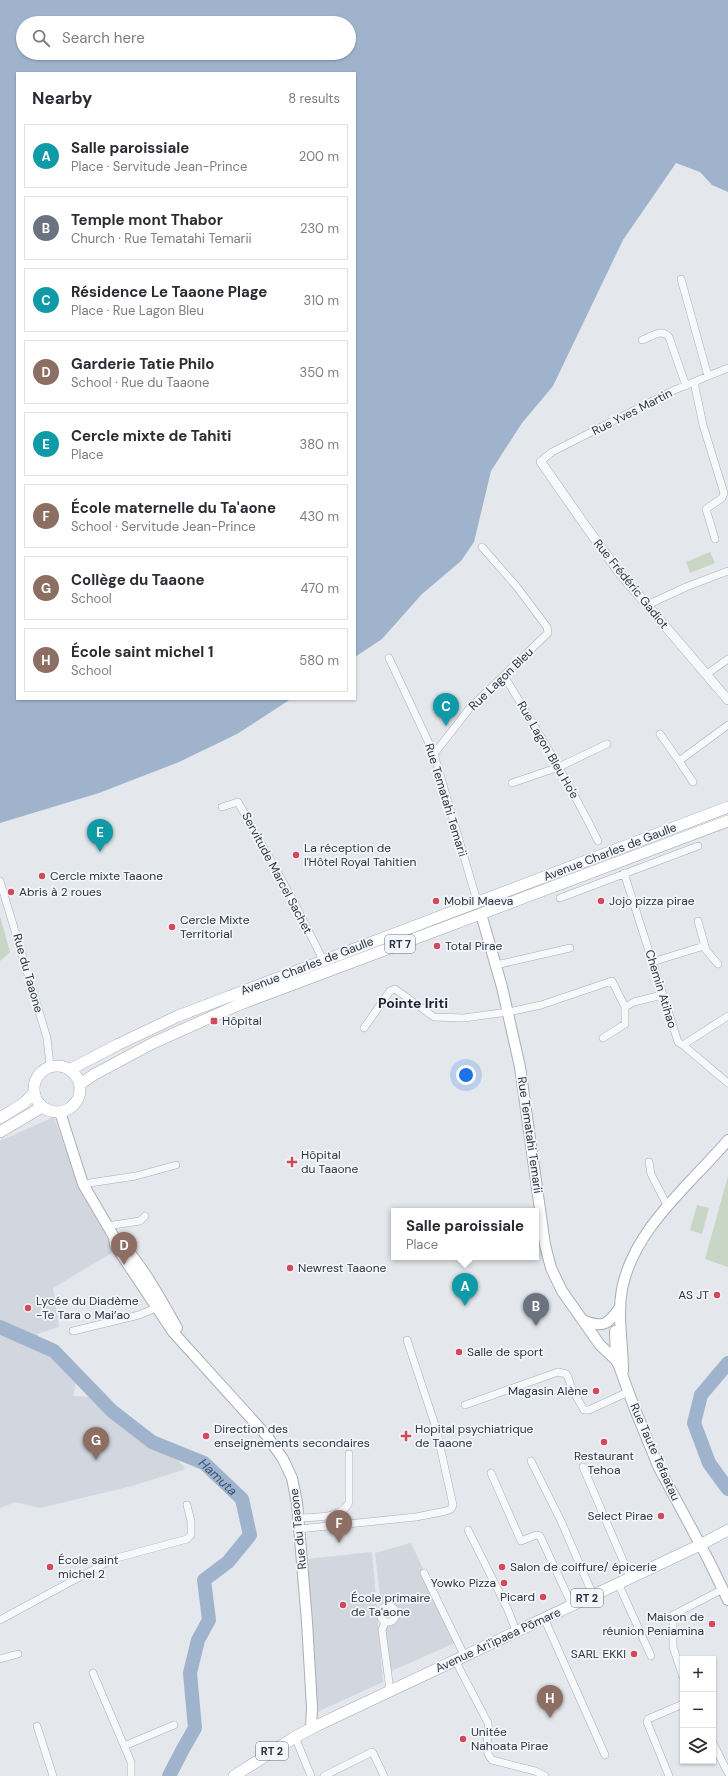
<!DOCTYPE html>
<html lang="en">
<head>
<meta charset="utf-8">
<style>
  body { margin:0; font-family:"DM Sans",sans-serif; background:#f7f7f7; color:#2b2b33 }
  .controls { position:absolute; right:12px; bottom:12px; display:grid; overflow:hidden; border-radius:0px; box-shadow:0 1px 3px #0004 }
  .controls button { width:36px; height:36px; display:grid; place-items:center; padding:0; border:0; border-bottom:1px solid #e1e1e2; background:#fff; color:#2b2b33; font:20px sans-serif }
  .you { position:absolute; left:466px; top:1075px; width:14px; height:14px; margin:-10px; border:3px solid #fff; border-radius:50%; background:#1a73e8; box-shadow:0 0 0 6px #1a73e833 }
  .badge { display:grid; place-items:center; width:26px; height:26px; border-radius:50%; background:#d1495b; color:#fff; font-size:13px; font-weight:700 }
  .pin { position:absolute; translate:-50% -33px; filter:drop-shadow(0 1px 2px #0008) }
  .pin::after { content:''; position:absolute; top:21px; width:14px; height:12px; background:inherit; clip-path:polygon(0 0,100% 0,50% 100%) }
  .popup { position:absolute; left:391px; top:1208px; width:148px; height:52px; box-sizing:border-box; display:grid; place-content:center; border-radius:0px; background:#fff; filter:drop-shadow(0 1px 3px #0005); font-size:13px; white-space:nowrap; color:#7c7c81 }
  .popup b { font-size:15px; color:#2b2b33 }
  .popup::after { content:''; position:absolute; left:50%; top:100%; margin-left:-8px; border:8px solid transparent; border-top-color:#fff }
  .list { margin:0; padding:0; list-style:none }
  h2 { display:flex; justify-content:space-between; align-items:center; height:52px; margin:0; padding:0 16px; font-size:17px }
  h2 small { font-size:13px; font-weight:400; color:#7c7c81 }
  .list li { display:grid; grid-template-columns:26px 1fr auto; gap:12px; align-items:center; box-sizing:border-box; height:64px; margin:0 8px 8px; padding:0 8px; border:1px solid #e1e1e2; border-radius:0px }
  .list b { display:block; font-size:15px; white-space:nowrap }
  .list p { margin:0; font-size:13px; white-space:nowrap; color:#7c7c81 }
  .list em { font-size:13px; font-style:normal; color:#7c7c81 }
  .icon { flex:none; width:22px; height:22px; fill:none; stroke:currentColor; stroke-width:2; stroke-linecap:round; stroke-linejoin:round }
  .map { position:relative; flex:none; width:728px; height:1776px; overflow:hidden }
  .search { position:absolute; background:#fff; box-shadow:0 1px 3px #0004; left:16px; top:16px; width:340px; height:44px; display:flex; align-items:center; gap:10px; box-sizing:border-box; padding:0 14px; border-radius:22px; color:#7c7c81; font-size:15px }
  .panel { position:absolute; background:#fff; box-shadow:0 1px 3px #0004; left:16px; top:72px; width:340px; height:628px; border-radius:0px }
  .map>svg:first-child { display:block }
  .built { fill:#d2d6de }
  .green { fill:#c9d6c5 }
  .water { fill:#9fb4cc; fill-rule:evenodd }
  .lines { fill:none; stroke-linecap:round; stroke-linejoin:round }
  .river { stroke:#9fb4cc; stroke-width:14 }
  .minor-casing { stroke:#a9aeb7; stroke-width:8 }
  .tertiary-casing { stroke:#a9aeb7; stroke-width:10 }
  .secondary-casing { stroke:#a9aeb7; stroke-width:12 }
  .primary-casing { stroke:#a3abb8; stroke-width:12 }
  .minor { stroke:#f7f8fa; stroke-width:7 }
  .tertiary { stroke:#f7f8fa; stroke-width:9 }
  .secondary { stroke:#fff; stroke-width:10 }
  .primary { stroke:#fff; stroke-width:11 }
  .poi-dot { fill:#d1495b; stroke:#f4f6f9; stroke-width:1.5 }
  .labels { text-anchor:middle; stroke-width:3.5; stroke-linejoin:round; paint-order:stroke }
  .shield { fill:#f4f6f9; stroke:#676e7b; stroke-width:1 }
  .shield-label { font-size:11px; font-weight:bold; fill:#2b3445 }
  .street-label { font-size:12px; fill:#2b3445; stroke:#f4f6f9 }
  .poi-label { font-size:12px; fill:#2b3445; stroke:#f4f6f9; text-anchor:start }
  .water-label { font-size:13px; font-style:italic; fill:#34527a; stroke:#f4f6f9 }
  .quarter-label { font-size:14px; font-weight:bold; fill:#1d2536; stroke:#f4f6f9 }
</style>
</head>
<body>
<div class="map">
<svg width="728" height="1776" viewBox="0 0 728 1776">
  <rect width="100%" height="100%" fill="#e4e7ec"/>
  <path class="built" d="M54,1117l25,71 41,60 -67,40 6,39 -22,7 39,49 -3,13 17,1 37,32 42,22 17,18 -54,17 -92,22 -25,-6 -15,6v-367z
    M411,1543l46,99 -68,30 -14,-119z
    M372,1552l11,130 -68,31 -8,-154z"/>
  <path class="green" d="M710,552l5,11 -25,10 -4,-11z
    M0,916l10,36 -10,9z
    M728,1176v91l-23,-8z
    M697,1205l12,3 -7,26 -12,-4z"/>
  <path class="water" d="M0,0h728v192l-16,-7 -12,-13 -24,-9 -53,77 -70,146 -31,37 -31,48 -17,71 -13,19 -39,33 -40,45 -27,18v-584h-338v626h274l-54,35 -58,28 -80,31 -99,30zM23,23h326v30h-326z"/>
  <g class="lines">
    <g class="river">
      <path id="s1" d="M0,1327l54,24 58,60 40,31 52,21 38,36 8,36 -22,27 -24,18 5,40 -11,20 -8,33 5,55 -12,21 -14,27"/>
      <path d="M728,1363l-27,32 -7,28 15,40 19,26"/>
    </g>
    <defs>
      <path id="minor" d="M681,279l27,97
        M642,340c9,-3 19,-12 27,-3l17,49
        M694,382l9,43 21,68 -2,5 -16,11 9,30
        M541,462v-1l11,-9 120,-61 56,-23
        M647,605l39,-18 42,-16
        M389,658l45,96 43,147
        M707,674l21,-15
        M504,676c33,54 66,108 94,165
        M660,734l19,27 49,-36
        M434,754l35,-45 79,-76 -1,-6 -30,-40 -35,-40
        M679,761l14,21
        M512,783l47,-16 48,-23
        M222,807l16,-5 56,100 29,58
        M624,873l54,169 5,3 45,38
        M0,881l47,157 3,28
        M560,898l138,-52
        M698,921l8,29 12,14
        M652,962l52,-16
        M496,965l74,-17
        M364,1028l26,-37 5,-2 39,28 30,1 44,-6 33,-7 71,-24 13,26
        M603,1038l22,-14v-17l9,-5 28,-7
        M683,1045l45,-29
        M649,1162l2,12 17,33
        M83,1184l53,-8 40,-11
        M107,1226l33,-5 5,-5
        M73,1331l66,-16 21,-9
        M465,1405l93,-33 8,2 2,3 4,12 12,21h5l39,-18
        M531,1461l30,60 32,74
        M583,1467l47,110
        M491,1473l30,68 15,-6 4,1 32,69
        M298,1518c15,-1 45,1 51,-16v-48
        M299,1529l117,-12 30,-6 5,-2 2,-4 -17,-77 -29,-88
        M468,1530l40,80 8,21
        M424,1573l40,82
        M618,1583l33,73
        M380 1614a8 8 0 1 1 16 0a8 8 0 1 1-16 0Z
        M544,1618l61,137
        M0,1620l113,-61 74,-20 4,-4v-14l-4,-16
        M385,1622l-3,8 8,60
        M0,1659l18,-5
        M455,1660l33,63c2,14 -6,26 4,37l43,11 10,5
        M93,1673l38,89v14
        M683,1677l-10,-30v-32l50,-26
        M37,1726l16,50
        M295,1737l16,39
        M713,1743l15,30
        M124,1746l50,-21
        M324,1776l48,-24 1,1 11,23
        M669,1776l-22,-54 1,-3 35,-15"/>
      <path id="tertiary" d="M541,462l46,66 32,44 109,128"/>
      <path id="secondary" d="M481,914l21,73 18,80 25,178 6,23 11,23 38,54 16,15 3,6 15,41 25,61 49,91 20,41
        M60,1112l23,72 31,53 1,8 58,87 94,104 16,23 9,19 5,25 10,119 5,86 -1,20
        M114,1237c22,16 49,66 63,91
        M583,1320c20,9 26,4 37,-13
        M615,1331l1,29
        M623,1371c0,-27 -6,-55 -1,-82 12,-61 68,-104 106,-149"/>
      <path id="primary" d="M34 1089a23 23 0 1 1 46 0a23 23 0 1 1-46 0Z
        M71,1069l46,-24 61,-29 550,-209
        M80,1084l15,-10 58,-31 85,-38 490,-184
        M0,1118l24,-15 10,-10
        M0,1132l42,-25
        M234,1776l61,-39 23,-12 382,-180 28,-15"/>
    </defs>
    <use href="#minor" class="minor-casing"/>
    <use href="#tertiary" class="tertiary-casing"/>
    <use href="#secondary" class="secondary-casing"/>
    <use href="#primary" class="primary-casing"/>
    <use href="#minor" class="minor"/>
    <use href="#tertiary" class="tertiary"/>
    <use href="#secondary" class="secondary"/>
    <use href="#primary" class="primary"/>
  </g>
  <g class="poi-dot">
    <circle cx="296" cy="855" r="4"/>
    <circle cx="42" cy="876" r="4"/>
    <circle cx="11" cy="892" r="4"/>
    <circle cx="436" cy="901" r="4"/>
    <circle cx="601" cy="901" r="4"/>
    <circle cx="172" cy="927" r="4"/>
    <circle cx="437" cy="946" r="4"/>
    <rect x="210" y="1017" width="8" height="8" rx="2"/>
    <path d="M290 1156h4v4h4v4h-4v4h-4v-4h-4v-4h4z"/>
    <circle cx="290" cy="1268" r="4"/>
    <circle cx="717" cy="1295" r="4"/>
    <circle cx="28" cy="1308" r="4"/>
    <circle cx="459" cy="1352" r="4"/>
    <circle cx="596" cy="1391" r="4"/>
    <circle cx="206" cy="1436" r="4"/>
    <path d="M404 1430h4v4h4v4h-4v4h-4v-4h-4v-4h4z"/>
    <circle cx="604" cy="1442" r="4"/>
    <circle cx="661" cy="1516" r="4"/>
    <circle cx="50" cy="1567" r="4"/>
    <circle cx="502" cy="1567" r="4"/>
    <circle cx="504" cy="1583" r="4"/>
    <circle cx="543" cy="1597" r="4"/>
    <circle cx="343" cy="1605" r="4"/>
    <circle cx="712" cy="1624" r="4"/>
    <circle cx="634" cy="1654" r="4"/>
    <circle cx="463" cy="1739" r="4"/>
  </g>
  <g class="labels">
    <g class="shield">
      <rect x="385" y="935" width="30" height="18" rx="3"/>
      <rect x="571" y="1589" width="32" height="18" rx="3"/>
      <rect x="256" y="1742" width="32" height="18" rx="3"/>
    </g>
    <g class="shield-label">
      <text x="400" y="948">RT 7</text>
      <text x="587" y="1602">RT 2</text>
      <text x="272" y="1755">RT 2</text>
    </g>
    <g class="street-label">
      <text transform="translate(632 412) rotate(-27)" y="4">Rue Yves Martin</text>
      <text transform="translate(631 584) rotate(51)" y="4">Rue Frédéric Gadiot</text>
      <text transform="translate(501 679) rotate(-44)" y="4">Rue Lagon Bleu</text>
      <text transform="translate(548 750) rotate(60)" y="4">Rue Lagon Bleu Ho'e</text>
      <text transform="translate(446 800) rotate(73)" y="4">Rue Tematahi Temarii</text>
      <text transform="translate(610 852) rotate(-21)" y="4">Avenue Charles de Gaulle</text>
      <text transform="translate(277 873) rotate(62)" y="4">Servitude Marcel Sachet</text>
      <text transform="translate(307 966) rotate(-21)" y="4">Avenue Charles de Gaulle</text>
      <text transform="translate(28 973) rotate(74)" y="4">Rue du Taaone</text>
      <text transform="translate(661 989) rotate(73)" y="4">Chemin Atihao</text>
      <text transform="translate(530 1135) rotate(82)" y="4">Rue Tematahi Temarii</text>
      <text transform="translate(655 1452) rotate(66)" y="4">Rue Taute Tefaatau</text>
      <text transform="translate(298 1529) rotate(-96)" y="4">Rue du Taaone</text>
      <text transform="translate(498 1640) rotate(-25)" y="4">Avenue Ari'ipaea Pōmare</text>
    </g>
    <g class="poi-label">
      <text x="304" y="852">La réception de<tspan x="304" dy="14">l'Hôtel Royal Tahitien</tspan></text>
      <text x="50" y="880">Cercle mixte Taaone</text>
      <text x="19" y="896">Abris à 2 roues</text>
      <text x="444" y="905">Mobil Maeva</text>
      <text x="609" y="905">Jojo pizza pirae</text>
      <text x="180" y="924">Cercle Mixte<tspan x="180" dy="14">Territorial</tspan></text>
      <text x="445" y="950">Total Pirae</text>
      <text x="222" y="1025">Hôpital</text>
      <text x="301" y="1159">Hôpital<tspan x="301" dy="14">du Taaone</tspan></text>
      <text x="298" y="1272">Newrest Taaone</text>
      <text x="709" y="1299" text-anchor="end">AS JT</text>
      <text x="36" y="1305">Lycée du Diadème<tspan x="36" dy="14">-Te Tara o Mai’ao</tspan></text>
      <text x="467" y="1356">Salle de sport</text>
      <text x="588" y="1395" text-anchor="end">Magasin Alène</text>
      <text x="214" y="1433">Direction des<tspan x="214" dy="14">enseignements secondaires</tspan></text>
      <text x="415" y="1433">Hopital psychiatrique<tspan x="415" dy="14">de Taaone</tspan></text>
      <text x="604" y="1460" text-anchor="middle">Restaurant<tspan x="604" dy="14">Tehoa</tspan></text>
      <text x="653" y="1520" text-anchor="end">Select Pirae</text>
      <text x="58" y="1564">École saint<tspan x="58" dy="14">michel 2</tspan></text>
      <text x="510" y="1571">Salon de coiffure/ épicerie</text>
      <text x="496" y="1587" text-anchor="end">Yowko Pizza</text>
      <text x="535" y="1601" text-anchor="end">Picard</text>
      <text x="351" y="1602">École primaire<tspan x="351" dy="14">de Ta'aone</tspan></text>
      <text x="704" y="1621" text-anchor="end">Maison de<tspan x="704" dy="14">réunion Peniamina</tspan></text>
      <text x="626" y="1658" text-anchor="end">SARL EKKI</text>
      <text x="471" y="1736">Unitée<tspan x="471" dy="14">Nahoata Pirae</tspan></text>
    </g>
    <g class="water-label">
      <text dy="5" stroke="none"><textPath href="#s1" startOffset="269">Hamuta</textPath></text>
    </g>
    <g class="quarter-label">
      <text x="413" y="1008">Pointe Iriti</text>
    </g>
  </g>
</svg>
<div class="controls">
<button>+</button>
<button>−</button>
<button><svg class="icon" aria-label="layers" viewBox="0 0 24 24"><path d="M12 4l9 5-9 5-9-5zM3 14l9 5 9-5"/></svg></button>
</div>
<div class="you"></div>
<div class="pin badge" style="left:465px;top:1306px;background:#0f9aa8">A</div>
<div class="popup"><b>Salle paroissiale</b>Place</div>
<div class="pin badge" style="left:536px;top:1326px;background:#6b7280">B</div>
<div class="pin badge" style="left:446px;top:726px;background:#0f9aa8">C</div>
<div class="pin badge" style="left:124px;top:1265px;background:#8d6e63">D</div>
<div class="pin badge" style="left:100px;top:852px;background:#0f9aa8">E</div>
<div class="pin badge" style="left:339px;top:1543px;background:#8d6e63">F</div>
<div class="pin badge" style="left:96px;top:1460px;background:#8d6e63">G</div>
<div class="pin badge" style="left:550px;top:1718px;background:#8d6e63">H</div>
<div class="search"><svg class="icon" aria-label="search" viewBox="0 0 24 24"><circle cx="10" cy="10" r="6"/><path d="M15 15l6 6"/></svg>Search here</div>
<section class="panel">
<h2>Nearby<small>8 results</small></h2>
<ul class="list">
<li><span class="badge" style="background:#0f9aa8">A</span><div><b>Salle paroissiale</b><p>Place · Servitude Jean-Prince</p></div><em>200 m</em></li>
<li><span class="badge" style="background:#6b7280">B</span><div><b>Temple mont Thabor</b><p>Church · Rue Tematahi Temarii</p></div><em>230 m</em></li>
<li><span class="badge" style="background:#0f9aa8">C</span><div><b>Résidence Le Taaone Plage</b><p>Place · Rue Lagon Bleu</p></div><em>310 m</em></li>
<li><span class="badge" style="background:#8d6e63">D</span><div><b>Garderie Tatie Philo</b><p>School · Rue du Taaone</p></div><em>350 m</em></li>
<li><span class="badge" style="background:#0f9aa8">E</span><div><b>Cercle mixte de Tahiti</b><p>Place</p></div><em>380 m</em></li>
<li><span class="badge" style="background:#8d6e63">F</span><div><b>École maternelle du Ta'aone</b><p>School · Servitude Jean-Prince</p></div><em>430 m</em></li>
<li><span class="badge" style="background:#8d6e63">G</span><div><b>Collège du Taaone</b><p>School</p></div><em>470 m</em></li>
<li><span class="badge" style="background:#8d6e63">H</span><div><b>École saint michel 1</b><p>School</p></div><em>580 m</em></li>
</ul>
</section>
</div>
</body>
</html>
